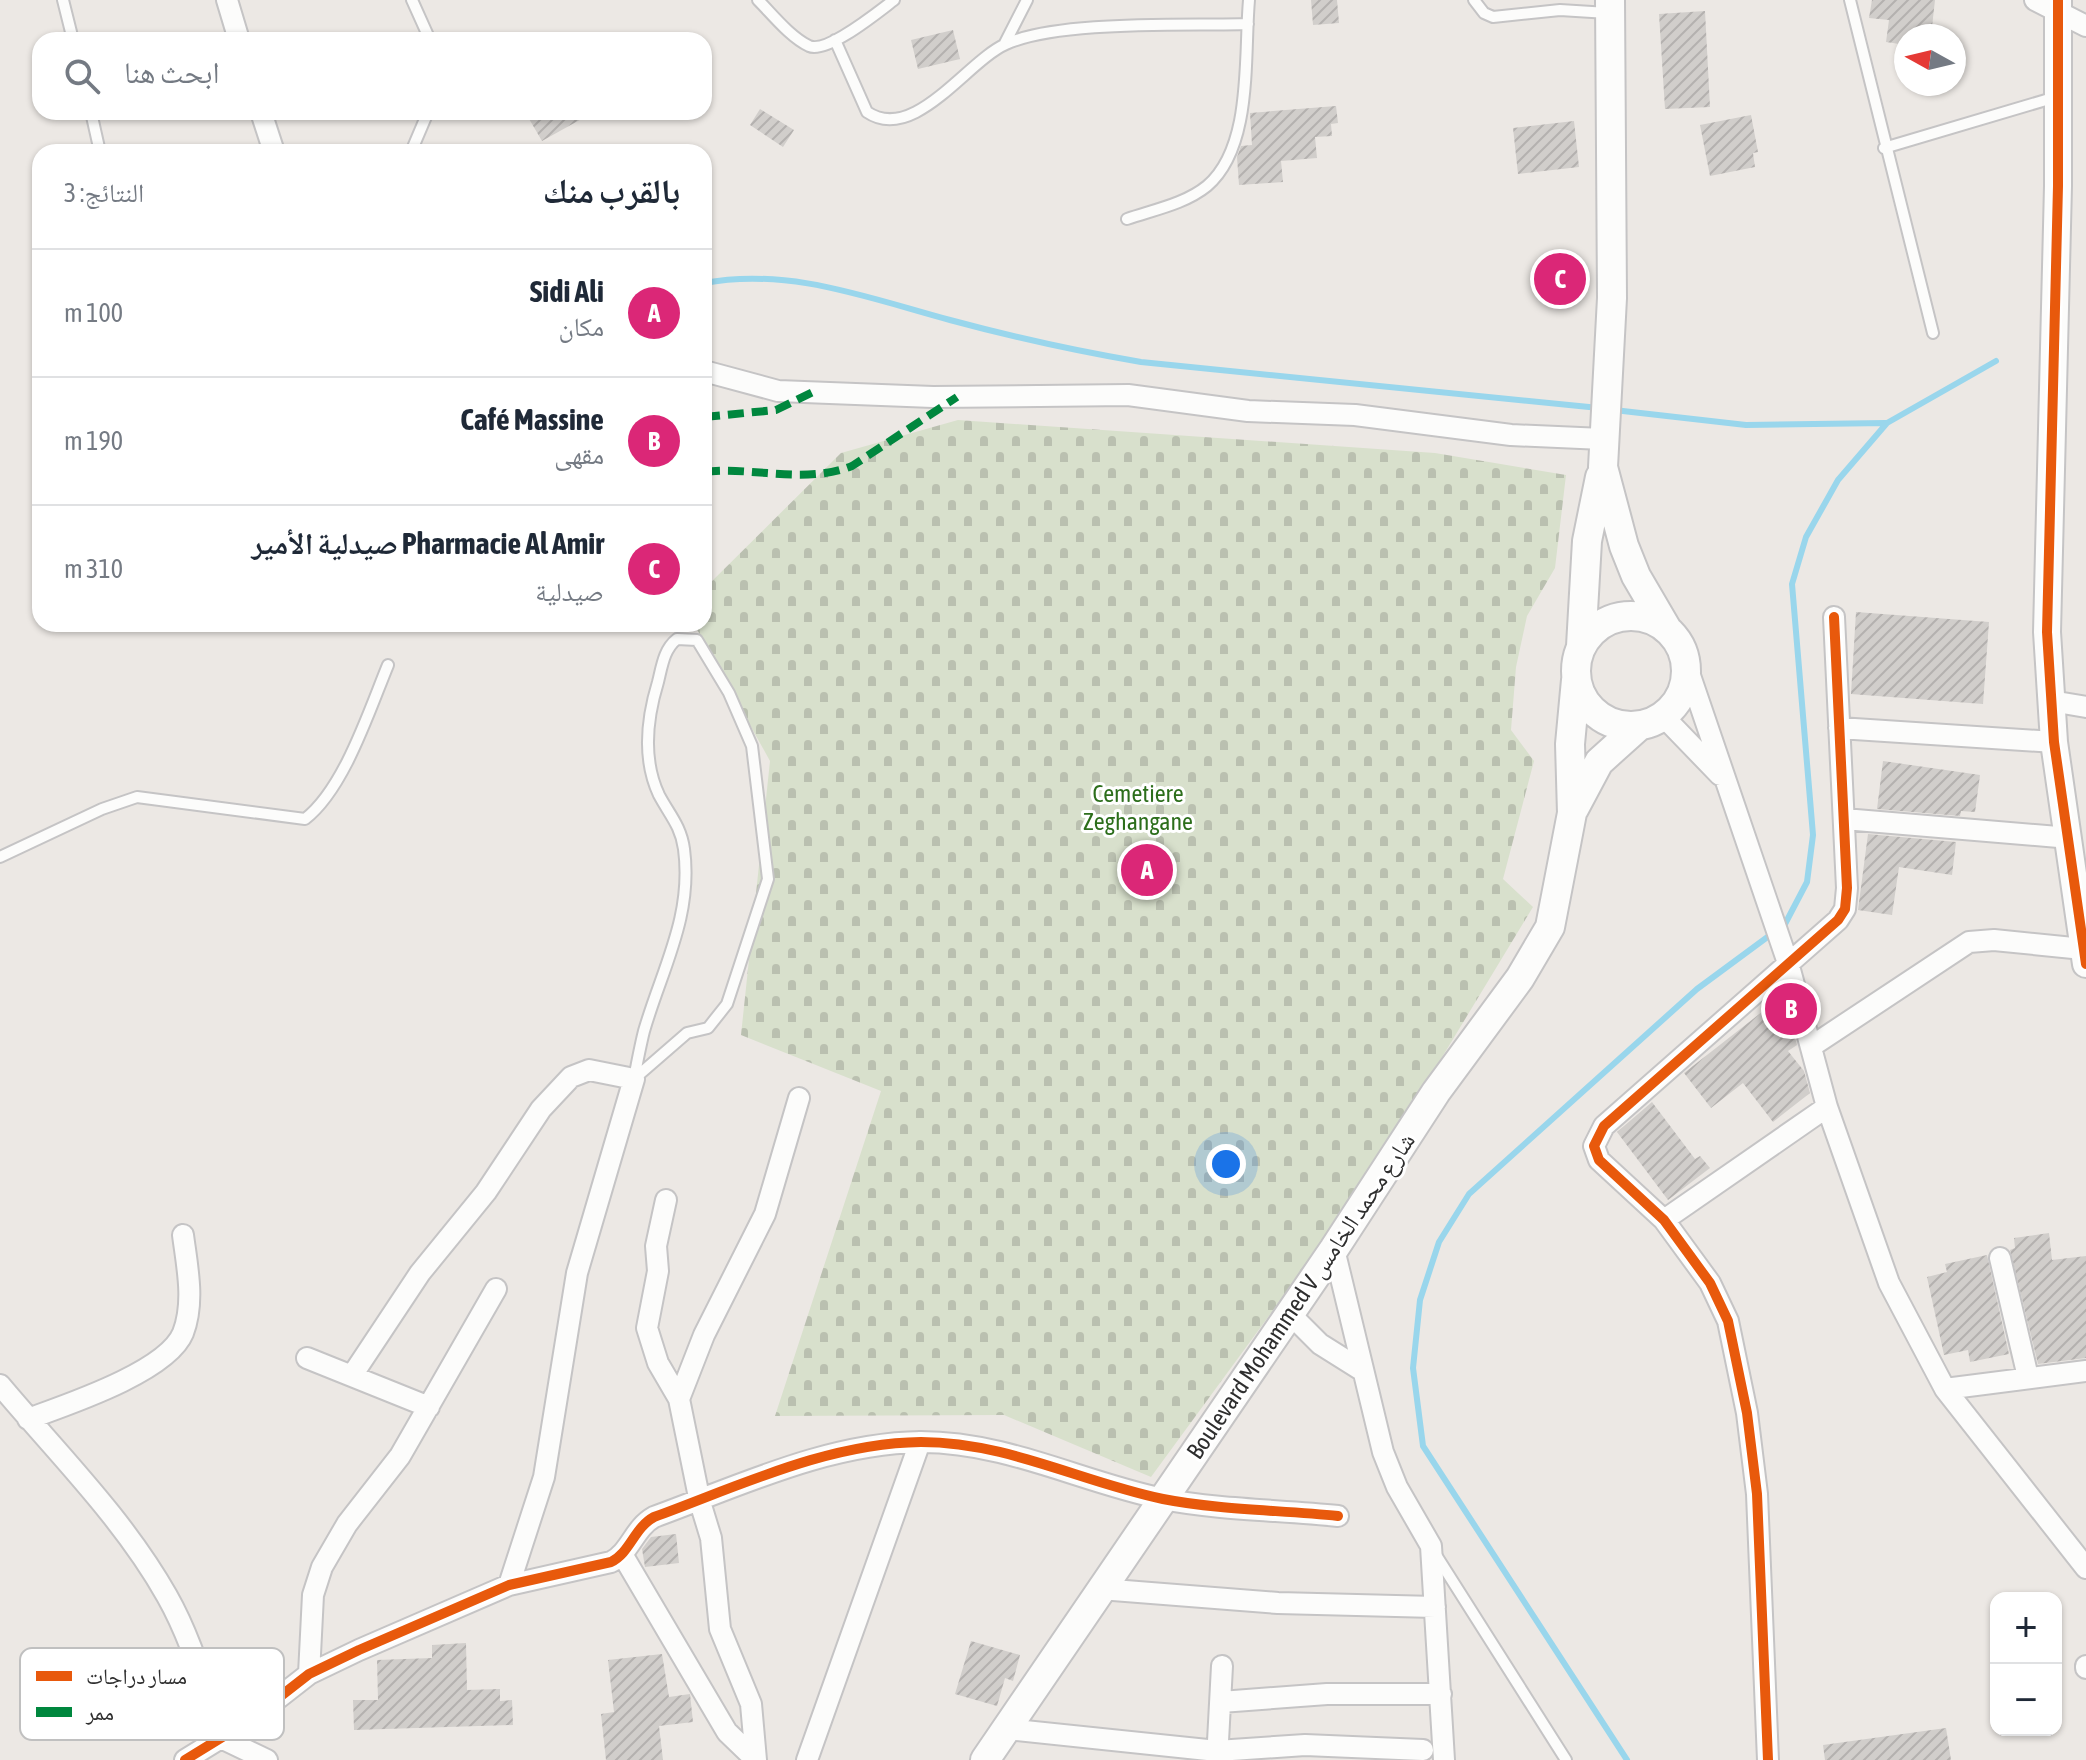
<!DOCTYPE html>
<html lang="ar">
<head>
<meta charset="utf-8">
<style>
  body { margin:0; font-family:"Asap Condensed","Noto Naskh Arabic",sans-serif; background:#f6f6f7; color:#1f2937; direction:rtl }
  .controls { position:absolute; right:24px; bottom:24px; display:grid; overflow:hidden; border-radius:16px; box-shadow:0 2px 6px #0004 }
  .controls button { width:72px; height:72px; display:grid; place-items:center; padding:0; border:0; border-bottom:2px solid #e0e1e3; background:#fff; color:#1f2937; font:40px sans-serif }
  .compass { position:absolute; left:1894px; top:24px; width:72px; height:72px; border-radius:50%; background:#fff; box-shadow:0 2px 6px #0004; rotate:278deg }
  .you { position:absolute; left:1226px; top:1164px; width:28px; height:28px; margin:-20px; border:6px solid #fff; border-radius:50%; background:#1a73e8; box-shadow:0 0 0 12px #1a73e833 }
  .badge { display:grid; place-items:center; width:52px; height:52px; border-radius:50%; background:#db2777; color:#fff; font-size:26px; font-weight:700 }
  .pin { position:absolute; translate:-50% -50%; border:4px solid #fff; box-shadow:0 2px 8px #0006 }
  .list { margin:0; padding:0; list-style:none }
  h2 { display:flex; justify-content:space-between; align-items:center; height:104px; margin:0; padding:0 32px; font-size:34px }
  h2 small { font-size:26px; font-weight:400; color:#747a83 }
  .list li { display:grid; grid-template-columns:52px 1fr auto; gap:24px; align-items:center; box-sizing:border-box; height:128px; padding:0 32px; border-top:2px solid #e0e1e3 }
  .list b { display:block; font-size:30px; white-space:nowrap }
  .list p { margin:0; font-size:26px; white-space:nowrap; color:#747a83 }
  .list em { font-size:26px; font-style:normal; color:#747a83 }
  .icon { flex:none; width:44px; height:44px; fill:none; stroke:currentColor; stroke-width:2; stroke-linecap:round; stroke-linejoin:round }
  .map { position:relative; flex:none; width:2086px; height:1760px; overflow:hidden; direction:ltr }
  .search { position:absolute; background:#fff; box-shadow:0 2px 6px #0004; left:32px; top:32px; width:680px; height:88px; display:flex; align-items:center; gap:20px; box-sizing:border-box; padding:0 28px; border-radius:24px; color:#747a83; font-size:30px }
  .panel { position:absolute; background:#fff; box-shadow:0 2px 6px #0004; left:32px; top:144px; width:680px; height:488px; border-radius:24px; direction:rtl }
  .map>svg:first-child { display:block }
  .cemetery { fill:url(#cemetery-stones) }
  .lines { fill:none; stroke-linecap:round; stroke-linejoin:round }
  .stream { stroke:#99d6ec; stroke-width:6 }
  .building { fill:url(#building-hatch) }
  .service-casing { stroke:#c5c4c5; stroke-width:14 }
  .minor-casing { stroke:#c5c4c5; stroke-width:24 }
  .tertiary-casing { stroke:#c5c4c5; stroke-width:30 }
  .secondary-casing { stroke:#c5c4c5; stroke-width:32 }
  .service { stroke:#fcfcfb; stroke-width:10 }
  .minor { stroke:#fcfcfb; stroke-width:20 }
  .tertiary { stroke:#fcfcfb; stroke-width:26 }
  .secondary { stroke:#fcfcfb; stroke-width:28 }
  .quiet { stroke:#00873e; stroke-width:8; stroke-dasharray:16 8; stroke-linecap:butt }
  .cycleway-casing { stroke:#fff; stroke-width:15 }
  .cycleway { stroke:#e8590c; stroke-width:10 }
  .labels { text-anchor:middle; stroke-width:6; stroke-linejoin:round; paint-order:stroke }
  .park-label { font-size:24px; fill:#2c6e1b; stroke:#fff }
  .street-label { font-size:24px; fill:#2e2e2e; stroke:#fff }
  .key { fill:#fff; stroke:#c0c0c0; stroke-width:2 }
  .key-label { font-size:22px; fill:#2e2e2e }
</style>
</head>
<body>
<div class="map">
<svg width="2086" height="1760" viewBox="0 0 2086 1760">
  <defs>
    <pattern id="cemetery-stones" width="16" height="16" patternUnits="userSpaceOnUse" patternTransform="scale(2)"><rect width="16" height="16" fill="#d8e0cc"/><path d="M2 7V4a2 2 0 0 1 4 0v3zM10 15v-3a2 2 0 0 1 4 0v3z" fill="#bac0b0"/></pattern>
    <pattern id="building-hatch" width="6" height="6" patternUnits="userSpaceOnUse" patternTransform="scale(2)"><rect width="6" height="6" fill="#d1cecb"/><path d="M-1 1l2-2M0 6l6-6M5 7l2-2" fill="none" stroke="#b4b1af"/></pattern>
  </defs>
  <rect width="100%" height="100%" fill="#ece8e4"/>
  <path class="cemetery" d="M958,420l477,33 131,22 -11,93 -28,48 -11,51 -5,63 23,31 -31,118 30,28 -169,279 -213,291 -147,-62 -229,1 106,-325 -140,-56 29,-274 -76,-137h10v-35l137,-136z"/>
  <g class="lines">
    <path class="stream" d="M704,283c85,-16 164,15 246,37 63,17 126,31 191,42l458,46
      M1614,410l132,15 140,-2
      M1627,1760l-204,-314 -10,-78 7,-68 19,-58 30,-48 228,-205 88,-65 22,-42 6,-47 -21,-251 14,-47 32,-57 49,-57 109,-62"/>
  </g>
  <path class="building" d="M1311,0h26l2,23 -26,2z
    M1872,0h63l-4,36h-25v9l-20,-3 3,-22 -20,-2z
    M1705,11l5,96 -45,2 -6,-95z
    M953,30l7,29 -42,10 -7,-29z
    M1336,106l2,17 -7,1 1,12 -17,1 2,21 -36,3 2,21 -44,3 -2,-28 4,-11 11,-1 -2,-32z
    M760,109l34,21 -11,17 -33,-22z
    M525,112h69l-52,29z
    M1751,115l7,37 -5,1 2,14 -45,9 -10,-51z
    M1574,121l5,46 -61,7 -5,-46z
    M1856,612l133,10 -6,82 -132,-10z
    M1883,761l97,14 -5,37 -14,-1 -1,5 -83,-7z
    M1868,834l88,8 -4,33 -53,-8 -7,48 -34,-5z
    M1157,859l2,19 -21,2 -2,-19z
    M1776,1001l14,18 7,26 -9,6 16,20 6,22 -37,29 -30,-39 -32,25 -27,-35z
    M1652,1102l43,57 5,-3 10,12 -42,32 -51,-68z
    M2049,1233l3,27 34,-4v102l-48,6 -28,-114 5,-2 -1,-10z
    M1987,1255l22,99 -39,8 -2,-12 -24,5 -17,-78 20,-5 -2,-8z
    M676,1534l3,29 -34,4 -3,-18 9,-12z
    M971,1641l49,14 -7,26 -8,-3 -8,28 -42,-12z
    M466,1643l1,47 33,-1v12l12,-1 1,25 -159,5 -1,-30h25l-1,-40 55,-2v-13z
    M662,1654l7,43 21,-3 3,28 -34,4 4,34h-57l-5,-46 13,-2 -6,-52z
    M1946,1728l5,32h-126l-2,-15z"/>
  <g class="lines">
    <defs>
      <path id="service" d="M63,0l10,40
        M412,0l18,40
        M758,0c14,14 32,37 51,46 18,8 69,-34 85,-46
        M1474,0l10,13 9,4 67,-7 48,3
        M1850,0l83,333
        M835,40l32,72c47,32 100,-51 139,-68 54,-24 179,-18 242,-20
        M1004,45l23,-45
        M91,112l9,40
        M1884,148l172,-51
        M411,152l17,-40
        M1127,219c26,-9 58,-15 80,-33 46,-39 37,-130 42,-186
        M677,639l20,1 32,53 23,53 16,133 -41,125 -19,24 -21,5 -53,46c3,-16 6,-32 10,-48 18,-62 49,-115 40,-182 -3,-23 -15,-35 -25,-54 -17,-36 -12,-77 -1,-113 4,-16 6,-33 19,-43z
        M0,857l102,-48 35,-12 168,22c39,-30 64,-108 83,-154
        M1436,1555l130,205"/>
      <path id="minor" d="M227,0l12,40
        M2035,0l51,26
        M261,112l13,40
        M704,371l74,20 155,6 195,-2 120,16 107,4 156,20 92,4
        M1683,655l106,311 38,141 62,176 56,106 141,179
        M2051,701l35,6
        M1663,716l57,59
        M1839,728l215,14
        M1844,819l226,19
        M1812,1046l157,-104 25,-2 89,9
        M666,1200l-10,46 2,25 -11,57 11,35 21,36 21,103 11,36 9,91 31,75 5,56
        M1664,1220l163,-113
        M1334,1249l49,203 14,35 34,59 13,214
        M2000,1258l28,119
        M1290,1314l30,30 43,27
        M307,1358l122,49
        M353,1374l67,-101 66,-81 55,-83 30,-32 18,-7 45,9 -57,194 -33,204 -35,108
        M0,1385c57,68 123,133 167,211 25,44 39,96 56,143l44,21
        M1945,1389l141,-18
        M679,1399l25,-64 61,-121 34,-116
        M28,1419c38,-14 139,-47 155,-86 12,-31 4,-67 0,-98
        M622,1554l105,178 29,28
        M1100,1589l178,14 157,4
        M2086,1666v2
        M309,1674l4,-79 9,-28 25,-43 53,-68 96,-167
        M1221,1702l106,-8h114
        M1006,1729l211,22 88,-6 118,5
        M185,1760l65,-40 59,-46 50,-24 150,-65 102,-23c19,-9 23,-34 43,-45 85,-31 174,-74 267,-75 86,0 160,40 242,57 56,11 117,11 175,17
        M807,1760l113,-318
        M1217,1760l5,-94
        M1768,1760l-11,-266 -10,-81 -19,-92 -18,-38 -46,-63 -65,-60 -5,-14 10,-20 234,-206 7,-11 2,-21 -13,-271"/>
      <path id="tertiary" d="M2058,0v186l-11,446 7,110 32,222"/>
      <path id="secondary" d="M1610,0l2,298 -9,169 21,79 12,30 31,53
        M1576 671a55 55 0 1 1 110 0a55 55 0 1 1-110 0Z
        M1581,646l6,-105 13,-64
        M1574,809l25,-47 40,-36
        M985,1760l349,-511 102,-157 84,-114 30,-51 22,-114 -2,-69 6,-64"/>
    </defs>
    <use href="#service" class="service-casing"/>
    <use href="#minor" class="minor-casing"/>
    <use href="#tertiary" class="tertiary-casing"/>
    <use href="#secondary" class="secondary-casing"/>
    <use href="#service" class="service"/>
    <use href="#minor" class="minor"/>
    <use href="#tertiary" class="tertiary"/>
    <use href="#secondary" class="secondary"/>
    <path class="quiet" d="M704,417l72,-7 37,-18
      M704,472c49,-6 99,13 148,-6l105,-69"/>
    <defs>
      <path id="cycleway" d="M2058,0v186l-11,446 7,110 32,222
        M185,1760l65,-40 59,-46 50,-24 150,-65 102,-23c19,-9 23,-34 43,-45 85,-31 174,-74 267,-75 86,0 160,40 242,57 56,11 117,11 175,17
        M1768,1760l-11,-266 -10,-81 -19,-92 -18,-38 -46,-63 -65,-60 -5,-14 10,-20 234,-206 7,-11 2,-21 -13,-271"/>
    </defs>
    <use href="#cycleway" class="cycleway-casing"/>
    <use href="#cycleway" class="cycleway"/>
  </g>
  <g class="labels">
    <g class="park-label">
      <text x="1138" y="802">Cemetiere<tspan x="1138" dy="28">Zeghangane</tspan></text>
    </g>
    <g class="street-label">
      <text transform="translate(1301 1296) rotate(-56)" y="8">Boulevard Mohammed V شارع محمد الخامس</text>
    </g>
  </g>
  <rect x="20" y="1648" width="264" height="92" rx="12" class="key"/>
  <rect x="36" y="1671" width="36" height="10" fill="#e8590c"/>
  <rect x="36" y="1707" width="36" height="10" fill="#00873e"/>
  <g class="key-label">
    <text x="86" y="1684">مسار دراجات</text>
    <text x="86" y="1720">ممر</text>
  </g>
</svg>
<div class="controls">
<button>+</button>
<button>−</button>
</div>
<svg class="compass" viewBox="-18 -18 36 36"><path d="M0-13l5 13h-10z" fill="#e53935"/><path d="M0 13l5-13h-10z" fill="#747a83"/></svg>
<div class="you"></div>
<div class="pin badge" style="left:1147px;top:870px">A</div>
<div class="pin badge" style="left:1791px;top:1009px">B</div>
<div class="pin badge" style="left:1560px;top:279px">C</div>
<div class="search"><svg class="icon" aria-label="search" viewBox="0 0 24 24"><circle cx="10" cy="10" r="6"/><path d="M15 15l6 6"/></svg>ابحث هنا</div>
<section class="panel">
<h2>بالقرب منك<small>النتائج: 3</small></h2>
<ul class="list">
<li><span class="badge">A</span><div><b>Sidi Ali</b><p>مكان</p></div><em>100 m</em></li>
<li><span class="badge">B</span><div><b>Café Massine</b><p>مقهى</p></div><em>190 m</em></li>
<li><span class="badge">C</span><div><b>Pharmacie Al Amir صيدلية الأمير</b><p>صيدلية</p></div><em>310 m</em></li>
</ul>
</section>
</div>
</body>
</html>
